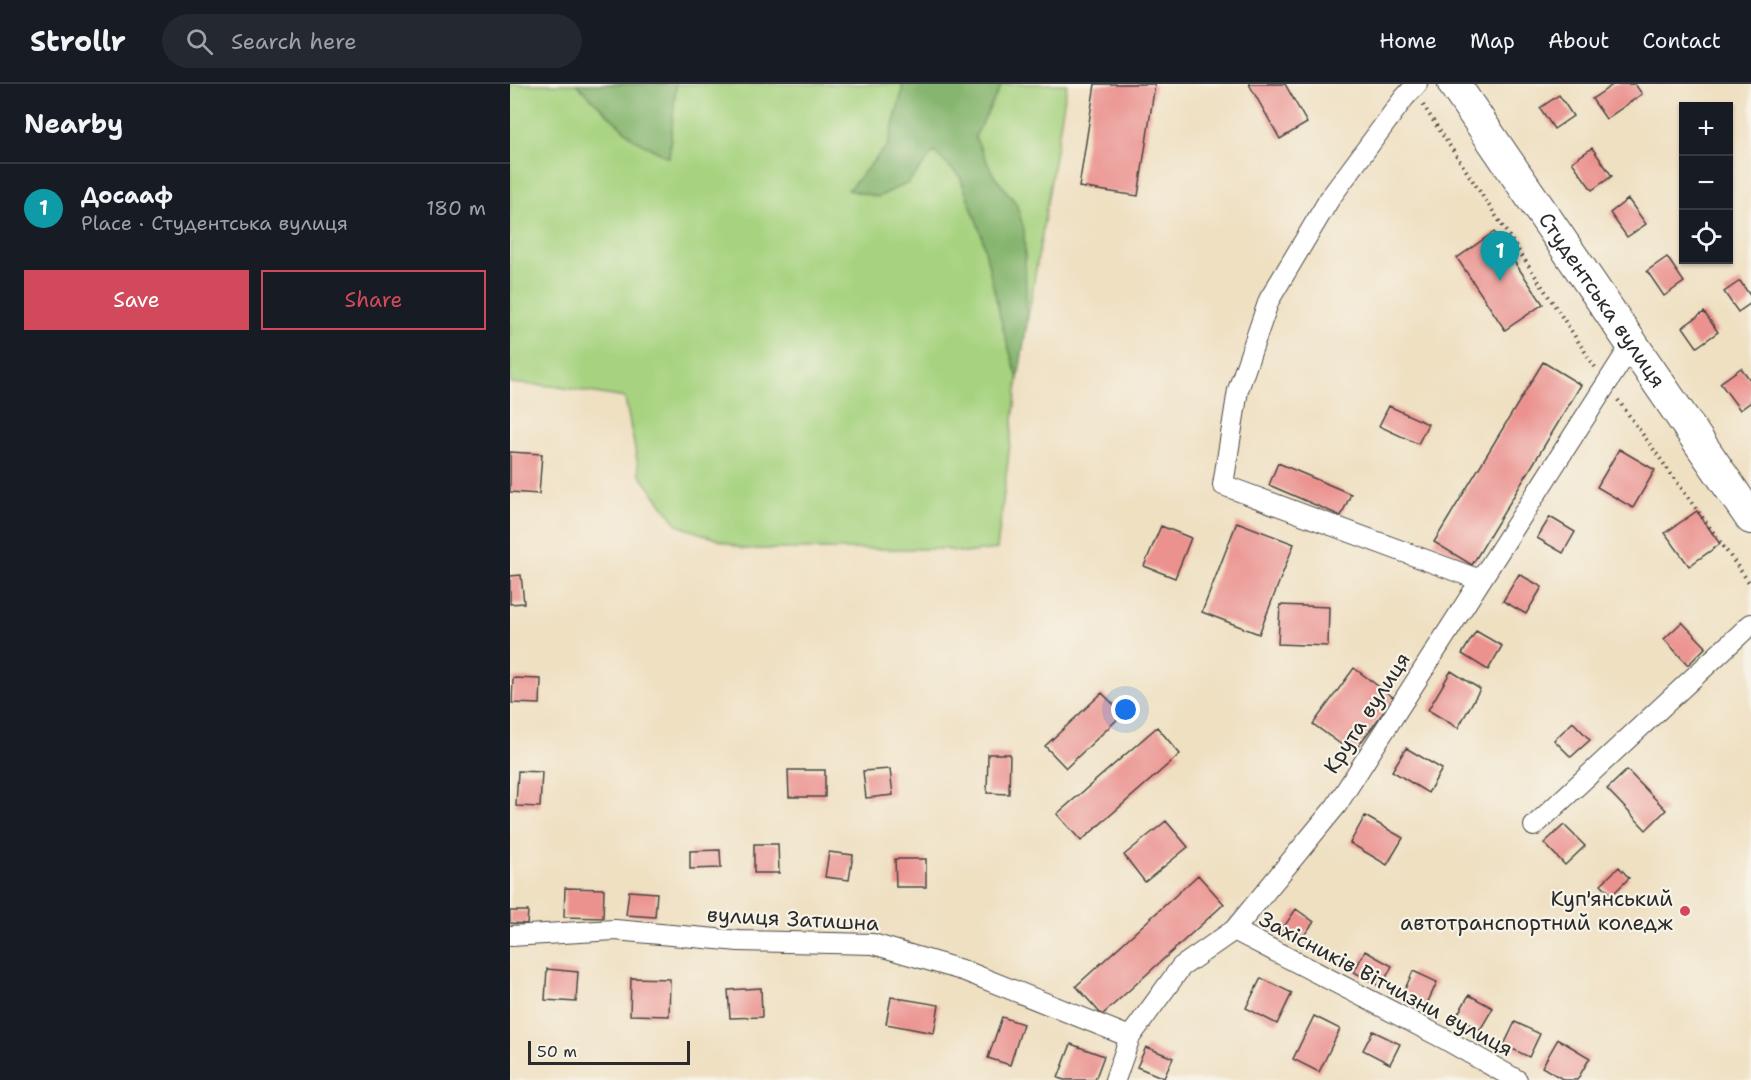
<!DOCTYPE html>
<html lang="en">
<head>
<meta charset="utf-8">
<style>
  body { margin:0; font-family:"Shantell Sans",sans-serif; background:#242831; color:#f1f3f6 }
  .controls { position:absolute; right:18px; top:18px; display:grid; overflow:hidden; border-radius:0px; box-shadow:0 2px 4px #0004 }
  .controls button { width:54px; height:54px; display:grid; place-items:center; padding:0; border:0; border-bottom:2px solid #363941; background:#171b24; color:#f1f3f6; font:30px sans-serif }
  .scale { position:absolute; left:18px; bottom:15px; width:162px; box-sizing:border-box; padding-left:6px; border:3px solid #2b2b2b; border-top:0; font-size:16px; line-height:21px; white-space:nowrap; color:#2b2b2b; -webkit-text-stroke:4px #f7f3e8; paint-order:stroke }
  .you { position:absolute; left:616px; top:626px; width:21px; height:21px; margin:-15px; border:4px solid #fff; border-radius:50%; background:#1a73e8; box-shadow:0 0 0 9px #1a73e833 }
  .badge { display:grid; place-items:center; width:39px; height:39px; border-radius:50%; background:#d1495b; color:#fff; font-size:20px; font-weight:700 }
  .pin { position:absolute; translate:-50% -50px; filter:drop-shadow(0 2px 3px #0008) }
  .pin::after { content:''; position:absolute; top:32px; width:21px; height:18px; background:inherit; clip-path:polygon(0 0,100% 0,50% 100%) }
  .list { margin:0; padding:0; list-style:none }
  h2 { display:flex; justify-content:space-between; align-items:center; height:78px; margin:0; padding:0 24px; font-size:26px }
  h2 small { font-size:20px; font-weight:400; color:#9ea1a6 }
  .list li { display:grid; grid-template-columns:39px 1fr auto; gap:18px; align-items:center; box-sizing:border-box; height:90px; padding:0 24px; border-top:2px solid #363941 }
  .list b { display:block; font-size:22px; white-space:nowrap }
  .list p { margin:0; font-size:20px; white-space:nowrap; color:#9ea1a6 }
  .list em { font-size:20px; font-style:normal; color:#9ea1a6 }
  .actions { display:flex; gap:12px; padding:18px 24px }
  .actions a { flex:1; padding:14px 0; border:2px solid #d1495b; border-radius:0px; text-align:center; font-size:21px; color:#d1495b }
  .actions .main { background:#d1495b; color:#fff }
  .icon { flex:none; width:33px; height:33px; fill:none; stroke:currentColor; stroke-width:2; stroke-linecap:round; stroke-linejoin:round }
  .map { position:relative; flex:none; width:1241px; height:996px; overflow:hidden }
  header { display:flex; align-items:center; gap:36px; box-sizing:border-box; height:84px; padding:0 30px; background:#171b24; border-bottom:2px solid #363941 }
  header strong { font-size:28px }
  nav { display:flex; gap:33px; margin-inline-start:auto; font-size:21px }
  .search { width:420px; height:54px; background:#242831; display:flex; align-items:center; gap:15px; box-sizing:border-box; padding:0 21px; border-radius:33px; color:#9ea1a6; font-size:22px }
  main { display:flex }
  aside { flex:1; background:#171b24 }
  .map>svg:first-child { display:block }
  .green { fill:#a7d380; stroke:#697f56; stroke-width:1.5 }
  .forest { fill:#85b56e; stroke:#58704c; stroke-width:1.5 }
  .building { fill:#eb928f }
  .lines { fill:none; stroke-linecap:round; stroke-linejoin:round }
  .minor-casing { stroke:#484642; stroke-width:22 }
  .primary-casing { stroke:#484642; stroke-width:34 }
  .path { stroke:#484642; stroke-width:4; stroke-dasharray:1.5 4.5; stroke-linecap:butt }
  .minor { stroke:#fff; stroke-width:20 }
  .primary { stroke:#fff; stroke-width:32 }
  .poi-dot { fill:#d1495b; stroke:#f7f3e8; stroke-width:2 }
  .labels { text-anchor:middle; stroke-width:4.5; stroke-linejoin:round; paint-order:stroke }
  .street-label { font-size:21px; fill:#2b2b2b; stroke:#f7f3e8 }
  .poi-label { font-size:21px; fill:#2b2b2b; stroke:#f7f3e8; text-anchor:end }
</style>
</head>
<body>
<header>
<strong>Strollr</strong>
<div class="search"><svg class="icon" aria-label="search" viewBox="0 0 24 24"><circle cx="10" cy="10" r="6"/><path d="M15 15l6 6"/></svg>Search here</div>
<nav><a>Home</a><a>Map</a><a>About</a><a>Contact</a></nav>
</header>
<main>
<aside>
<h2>Nearby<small></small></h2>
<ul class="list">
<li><span class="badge" style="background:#0f9aa8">1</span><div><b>Досааф</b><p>Place · Студентська вулиця</p></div><em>180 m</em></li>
</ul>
<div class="actions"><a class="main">Save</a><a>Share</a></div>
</aside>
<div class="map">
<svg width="1241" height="996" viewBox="0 0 1241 996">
  <rect width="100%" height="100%" fill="#f7f3e8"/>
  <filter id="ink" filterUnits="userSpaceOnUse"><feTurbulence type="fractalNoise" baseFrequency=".0167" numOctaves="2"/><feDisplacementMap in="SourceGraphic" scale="12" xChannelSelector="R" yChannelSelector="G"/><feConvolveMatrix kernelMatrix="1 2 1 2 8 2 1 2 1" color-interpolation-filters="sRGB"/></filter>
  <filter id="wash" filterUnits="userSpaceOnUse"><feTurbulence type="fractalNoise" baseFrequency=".008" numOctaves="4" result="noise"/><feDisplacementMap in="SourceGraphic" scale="24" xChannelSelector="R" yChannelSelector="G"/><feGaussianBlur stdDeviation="1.35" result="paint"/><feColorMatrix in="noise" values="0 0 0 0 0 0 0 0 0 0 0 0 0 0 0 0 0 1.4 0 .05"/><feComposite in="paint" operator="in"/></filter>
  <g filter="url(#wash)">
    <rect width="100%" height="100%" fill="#efe0c2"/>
    <path class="green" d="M0,0h557l-48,287 -22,178 -32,4 -20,-4h-202l-65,-24 -38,-50 -15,-77 -72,-12 -43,-3z"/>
    <path class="forest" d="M66,0h100l-7,74 -34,-18z
      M392,0h100l-27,53 18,37 23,29 8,26 3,93 -9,57 -15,-50 -22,-96 -21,-56 -26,-25 -26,31 -30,14 -30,-7 40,-45 14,-53z"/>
    <g id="blocks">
      <path class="building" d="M585,0h60l-17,112 -59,-9z
        M739,0h36l22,39 -27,16z
        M1104,0h21l7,10 -36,25 -14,-20z
        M1049,11l14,21 -19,13 -14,-21z
        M1082,64l20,28 -20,14 -20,-28z
        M1118,115l18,25 -19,13 -17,-24z
        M984,148l49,72 -38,26 -48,-72z
        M1157,173l17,25 -20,14 -17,-25z
        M1230,197l11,16v6l-13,9 -14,-20z
        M1194,228l14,20 -21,15 -14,-20z
        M1033,278l38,23 -109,180 -38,-23z
        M1231,284l10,13v21l-11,8 -20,-27z
        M879,322l39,18 -10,20 -39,-18z
        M1109,365l36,21 -22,38 -36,-21z
        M0,368l32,2 -3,40 -29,-2z
        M768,379l73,31 -10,22 -72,-31z
        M1187,427l23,33 -31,22 -24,-33z
        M1040,433l25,15 -12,21 -26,-15z
        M727,438l57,22 -35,90 -57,-22z
        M651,442l30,12 -16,40 -31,-12z
        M1009,490l23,13 -16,27 -23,-13z
        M11,491l3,28 -14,1v-28z
        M770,521l49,2 -1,39 -50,-2z
        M1172,538l24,25 -18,18 -24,-26z
        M966,547l26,15 -14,24 -26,-16z
        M844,584l40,30 -41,55 -40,-29z
        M941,587l29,18 -22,39 -30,-18z
        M3,594l28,1 -1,25 -28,-1z
        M592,609l21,21 -57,54 -21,-22z
        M1063,638l17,18 -19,17 -17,-17z
        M647,643l23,27 -99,87 -24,-27z
        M896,664l36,21 -14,24 -36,-22z
        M478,670h22l-1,40 -22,-1z
        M380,685l3,26 -27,3 -3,-27z
        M278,686h37v27h-36z
        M1117,686l39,40 -20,20 -39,-41z
        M8,687l24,1 -2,35 -24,-1z
        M855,732l38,22 -16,27 -37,-22z
        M656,737l22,26 -43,35 -21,-27z
        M1054,741l21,21 -20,19 -21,-22z
        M244,760h24l1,29h-25z
        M210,766l1,18 -31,1v-18z
        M319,768l24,3 -4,25 -24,-3z
        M385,775h31v28h-30z
        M1109,783l10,11 -17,17 -11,-11z
        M688,791l26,29 -122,111 -26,-29z
        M55,804l39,1 -1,29 -39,-1z
        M119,807l28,2 -2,24 -29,-2z
        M786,825l18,13 -16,21 -17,-12z
        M0,827h18l-1,13 -17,-1z
        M855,867l27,15 -11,21 -27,-15z
        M37,885l31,3 -2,30 -31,-2z
        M903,887l24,11 -12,26 -24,-10z
        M121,894l39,1 -1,37 -39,-1z
        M751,894l31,15 -15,31 -31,-16z
        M251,904l1,29 -32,1 -2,-28z
        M959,911l24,13 -13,22 -24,-13z
        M381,913l48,8 -5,28 -48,-9z
        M804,932l26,13 -21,43 -26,-13z
        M492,933l21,7 -13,41 -22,-7z
        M1005,938l25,12 -11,23 -25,-12z
        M863,947l27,13 -10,20 -27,-14z
        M1048,955l32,19 -13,22h-13l-22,-13z
        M561,960l33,12 -9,24h-31l-6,-2z
        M636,963l27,11 -9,20 -27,-11z"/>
    </g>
  </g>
  <g filter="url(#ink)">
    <use href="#blocks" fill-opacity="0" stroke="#484642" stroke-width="1.5"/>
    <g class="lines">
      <defs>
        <path id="minor" d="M907,0l-13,14 -74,100 -61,102 -31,90 -15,95 257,95
          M1024,742l217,-202
          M724,846l209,108 74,42
          M0,852l105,-6 124,11 134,3 92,27 165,66
          M605,996l15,-43 51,-70 53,-37 102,-124 296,-462"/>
        <g id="primary">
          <path id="s1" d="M944,0l297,434"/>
        </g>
      </defs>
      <use href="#minor" class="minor-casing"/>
      <use href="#primary" class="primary-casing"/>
      <path class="path" d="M913,21l172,262
        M1108,316l133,185"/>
      <use href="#minor" class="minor"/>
      <use href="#primary" class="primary"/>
    </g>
  </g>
  <circle class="poi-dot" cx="1175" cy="827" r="6"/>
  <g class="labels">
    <g class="street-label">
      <text dy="7" stroke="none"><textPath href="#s1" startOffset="262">Студентська вулиця</textPath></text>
      <text transform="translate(857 629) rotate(-57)" y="7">Крута вулиця</text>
      <text transform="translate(283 835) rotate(3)" y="7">вулиця Затишна</text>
      <text transform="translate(876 900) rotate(28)" y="7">Захісників Вітчизни вулиця</text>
    </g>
    <g class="poi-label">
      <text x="1163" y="822">Куп'янський<tspan x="1163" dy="24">автотранспортний коледж</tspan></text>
    </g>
  </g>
</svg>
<div class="controls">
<button>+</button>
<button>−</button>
<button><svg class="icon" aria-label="locate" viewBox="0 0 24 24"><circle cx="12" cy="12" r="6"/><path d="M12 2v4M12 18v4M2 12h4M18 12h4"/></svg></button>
</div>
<div class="scale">50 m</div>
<div class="you"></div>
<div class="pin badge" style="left:990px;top:197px;background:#0f9aa8">1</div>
</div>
</main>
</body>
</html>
